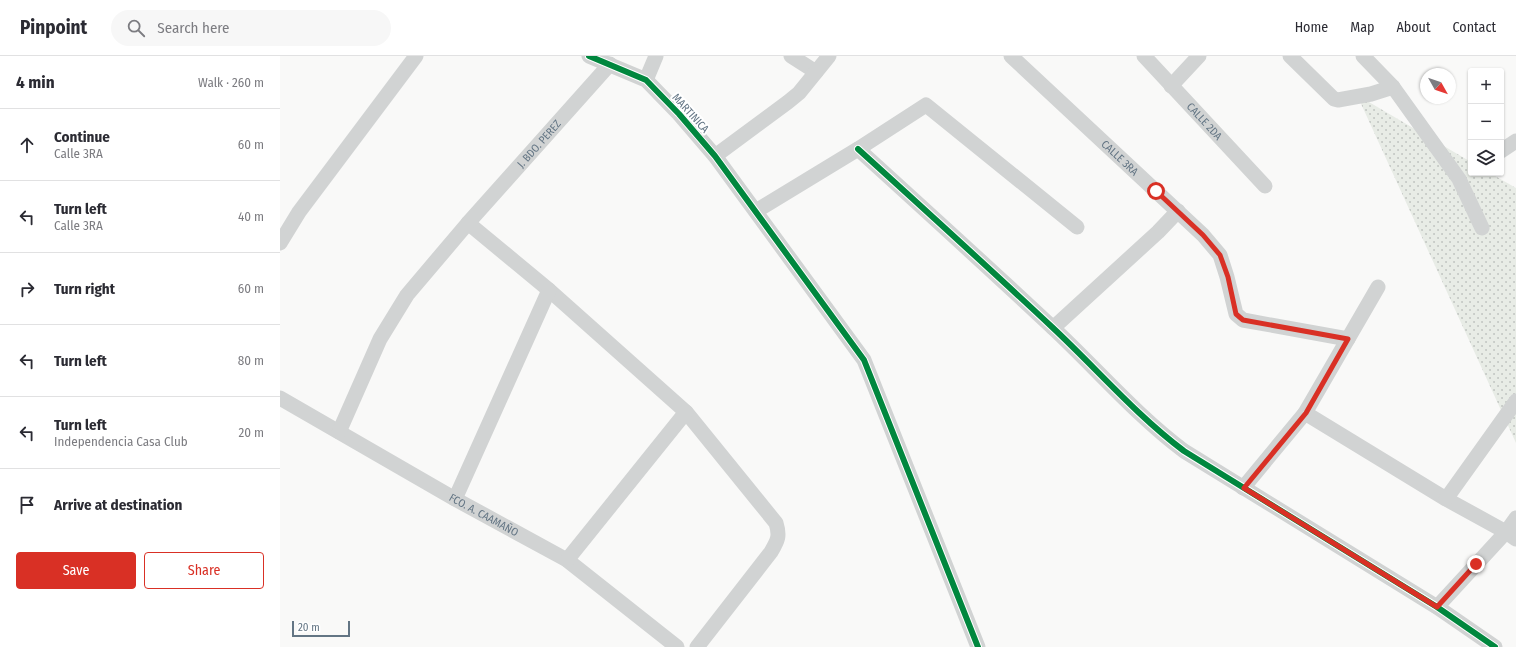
<!DOCTYPE html>
<html lang="en">
<head>
<meta charset="utf-8">
<style>
  body { margin:0; font-family:"Fira Sans Condensed",sans-serif; background:#f7f7f7; color:#2b2b33 }
  .controls { position:absolute; right:12px; top:12px; display:grid; overflow:hidden; border-radius:4px; box-shadow:0 1px 3px #0004 }
  .controls button { width:36px; height:36px; display:grid; place-items:center; padding:0; border:0; border-bottom:1px solid #e1e1e2; background:#fff; color:#2b2b33; font:20px sans-serif }
  .compass { position:absolute; left:1140px; top:12px; width:36px; height:36px; border-radius:50%; background:#fff; box-shadow:0 1px 3px #0004; rotate:130deg }
  .scale { position:absolute; left:12px; bottom:10px; width:58px; box-sizing:border-box; padding-left:4px; border:2px solid #637584; border-top:0; font-size:11px; line-height:14px; white-space:nowrap; color:#637584; -webkit-text-stroke:3px #fff; paint-order:stroke }
  .stop { position:absolute; width:12px; height:12px; margin:-9px; border:3px solid #d93025; border-radius:50%; background:#fff }
  .stop.end { background:#d93025; border-color:#fff; box-shadow:0 1px 4px #0008 }
  .list { margin:0; padding:0; list-style:none }
  h2 { display:flex; justify-content:space-between; align-items:center; height:52px; margin:0; padding:0 16px; font-size:17px }
  h2 small { font-size:13px; font-weight:400; color:#7c7c81 }
  .list li { display:grid; grid-template-columns:26px 1fr auto; gap:12px; align-items:center; box-sizing:border-box; height:72px; padding:0 16px; border-top:1px solid #e1e1e2 }
  .list b { display:block; font-size:15px; white-space:nowrap }
  .list p { margin:0; font-size:13px; white-space:nowrap; color:#7c7c81 }
  .list em { font-size:13px; font-style:normal; color:#7c7c81 }
  .actions { display:flex; gap:8px; padding:12px 16px }
  .actions a { flex:1; padding:9px 0; border:1px solid #d93025; border-radius:4px; text-align:center; font-size:14px; color:#d93025 }
  .actions .main { background:#d93025; color:#fff }
  .icon { flex:none; width:22px; height:22px; fill:none; stroke:currentColor; stroke-width:2; stroke-linecap:round; stroke-linejoin:round }
  .map { position:relative; flex:none; width:1236px; height:591px; overflow:hidden }
  header { display:flex; align-items:center; gap:24px; box-sizing:border-box; height:56px; padding:0 20px; background:#fff; border-bottom:1px solid #e1e1e2 }
  header strong { font-size:19px }
  nav { display:flex; gap:22px; margin-inline-start:auto; font-size:14px }
  .search { width:280px; height:36px; background:#f7f7f7; display:flex; align-items:center; gap:10px; box-sizing:border-box; padding:0 14px; border-radius:22px; color:#7c7c81; font-size:15px }
  main { display:flex }
  aside { flex:1; background:#fff }
  .map>svg:first-child { display:block }
  .park { fill:url(#park-dots) }
  .lines { fill:none; stroke-linecap:round; stroke-linejoin:round }
  .street { stroke:#d1d3d3; stroke-width:15 }
  .cycleway-casing { stroke:#fff; stroke-width:8 }
  .cycleway { stroke:#00873e; stroke-width:6 }
  .route { stroke:#d93025; stroke-width:5 }
  .labels { text-anchor:middle; stroke-width:4; stroke-linejoin:round; paint-order:stroke }
  .street-label { font-size:11px; fill:#637584; stroke:#fff }
</style>
</head>
<body>
<header>
<strong>Pinpoint</strong>
<div class="search"><svg class="icon" aria-label="search" viewBox="0 0 24 24"><circle cx="10" cy="10" r="6"/><path d="M15 15l6 6"/></svg>Search here</div>
<nav><a>Home</a><a>Map</a><a>About</a><a>Contact</a></nav>
</header>
<main>
<aside>
<h2>4 min<small>Walk · 260 m</small></h2>
<ul class="list">
<li><svg class="icon" aria-label="ahead" viewBox="0 0 24 24"><path d="M12 20V5M6 11l6-6 6 6"/></svg><div><b>Continue</b><p>Calle 3RA</p></div><em>60 m</em></li>
<li><svg class="icon" aria-label="left" viewBox="0 0 24 24"><path d="M17 20v-9H6M10 6l-5 5 5 5"/></svg><div><b>Turn left</b><p>Calle 3RA</p></div><em>40 m</em></li>
<li><svg class="icon" aria-label="right" viewBox="0 0 24 24"><path d="M7 20v-9h11M14 6l5 5-5 5"/></svg><div><b>Turn right</b></div><em>60 m</em></li>
<li><svg class="icon" aria-label="left" viewBox="0 0 24 24"><path d="M17 20v-9H6M10 6l-5 5 5 5"/></svg><div><b>Turn left</b></div><em>80 m</em></li>
<li><svg class="icon" aria-label="left" viewBox="0 0 24 24"><path d="M17 20v-9H6M10 6l-5 5 5 5"/></svg><div><b>Turn left</b><p>Independencia Casa Club</p></div><em>20 m</em></li>
<li><svg class="icon" aria-label="arrive" viewBox="0 0 24 24"><path d="M6 21V4h12l-3 4 3 4H6"/></svg><div><b>Arrive at destination</b></div></li>
</ul>
<div class="actions"><a class="main">Save</a><a>Share</a></div>
</aside>
<div class="map">
<svg width="1236" height="591" viewBox="0 0 1236 591">
  <defs>
    <pattern id="park-dots" width="8" height="8" patternUnits="userSpaceOnUse"><rect width="8" height="8" fill="#e8ece6"/><path d="M2 2h.1M6 6h.1" fill="none" stroke="#c0c4c0" stroke-width="1.8" stroke-linecap="round"/></pattern>
  </defs>
  <rect width="100%" height="100%" fill="#f9f9f8"/>
  <path class="park" d="M1077,39l114,67v11h19l26,15v255z"/>
  <g class="lines">
    <g class="street">
      <path d="M309,0l57,24 33,34 36,42 149,204 114,287"/>
      <path d="M511,0l25,16"/>
      <path id="s1" d="M731,0l192,179 17,20 7,22 9,37 7,6 105,19"/>
      <path id="s2" d="M864,0l121,130"/>
      <path d="M1010,0l44,43 4,1 33,-6 22,-7"/>
      <path d="M1083,0l30,31 66,92 23,49"/>
      <path d="M366,24l10,-24"/>
      <path d="M891,30l28,-30"/>
      <path d="M578,93c65,59 130,118 194,178 45,42 83,87 132,124l253,156 58,40"/>
      <path d="M1221,95l15,-10"/>
      <path d="M435,100l73,-54 11,-9 30,-37"/>
      <path d="M476,155l102,-62 68,-44 151,122"/>
      <path d="M188,167l81,67 137,122 90,111c4,13 2,17 -5,29l-74,95"/>
      <path d="M0,187l19,-31 117,-156"/>
      <path d="M773,272l105,-96 20,-21"/>
      <path id="s3" d="M0,342l175,101 112,61 110,87"/>
      <path d="M1025,357l141,86 60,33 10,7"/>
      <path id="s4" d="M59,376l41,-93 27,-44 61,-72 142,-159"/>
      <path d="M963,432l62,-75 73,-126"/>
      <path d="M175,443l94,-209"/>
      <path d="M1166,443l70,-98"/>
      <path d="M287,504l119,-148"/>
      <path d="M1157,551l69,-75 10,-14"/>
    </g>
    <defs>
      <path id="cycleway" d="M309,0l57,24 33,34 36,42 149,204 114,287
        M578,93c65,59 130,118 194,178 45,42 83,87 132,124l253,156 58,40"/>
    </defs>
    <use href="#cycleway" class="cycleway-casing"/>
    <use href="#cycleway" class="cycleway"/>
  </g>
  <g class="lines">
    <path class="route" d="M876,135l47,44 17,20 8,22 8,37 7,6 105,19 -42,74 -62,75 193,119 39,-43"/>
  </g>
  <g class="labels">
    <g class="street-label">
      <text transform="translate(411 57) rotate(48)" y="4">MARTINICA</text>
      <text dy="4" stroke="none"><textPath href="#s2" startOffset="89">CALLE 2DA</textPath></text>
      <text dy="4" stroke="none"><textPath href="#s4" startOffset="354">J. BDO. PEREZ</textPath></text>
      <text dy="4" stroke="none"><textPath href="#s1" startOffset="149">CALLE 3RA</textPath></text>
      <text dy="4" stroke="none"><textPath href="#s3" startOffset="235">FCO. A. CAAMAÑO</textPath></text>
    </g>
  </g>
</svg>
<div class="controls">
<button>+</button>
<button>−</button>
<button><svg class="icon" aria-label="layers" viewBox="0 0 24 24"><path d="M12 4l9 5-9 5-9-5zM3 14l9 5 9-5"/></svg></button>
</div>
<svg class="compass" viewBox="-18 -18 36 36"><path d="M0-13l5 13h-10z" fill="#e53935"/><path d="M0 13l5-13h-10z" fill="#7c7c81"/></svg>
<div class="scale">20 m</div>
<div class="stop" style="left:876px;top:135px"></div>
<div class="stop end" style="left:1196px;top:508px"></div>
</div>
</main>
</body>
</html>
